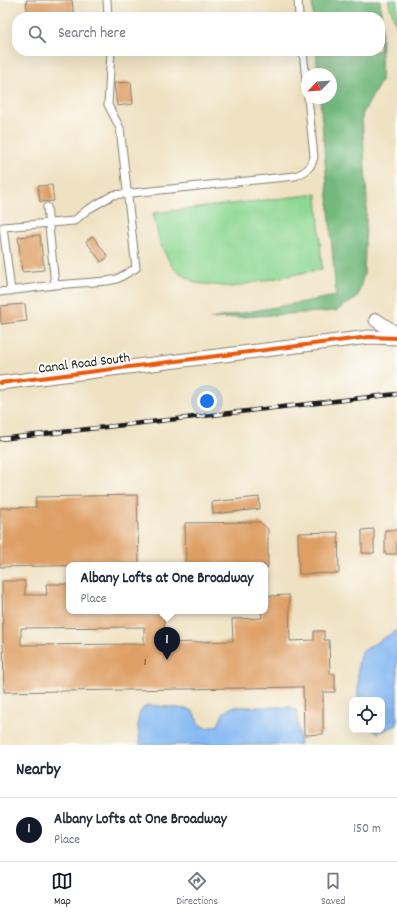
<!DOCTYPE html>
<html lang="en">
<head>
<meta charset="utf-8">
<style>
  body { margin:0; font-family:Dekko,sans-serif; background:#f2f2f3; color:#1f2937 }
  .controls { position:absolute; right:12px; bottom:12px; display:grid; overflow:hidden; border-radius:8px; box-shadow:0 4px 16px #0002 }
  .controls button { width:36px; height:36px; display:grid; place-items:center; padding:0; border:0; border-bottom:1px solid #e0e1e3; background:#fff; color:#1f2937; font:20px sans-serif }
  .compass { position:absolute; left:301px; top:68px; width:36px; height:36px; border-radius:50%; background:#fff; box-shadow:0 4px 16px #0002; rotate:245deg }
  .you { position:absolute; left:207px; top:401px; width:14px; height:14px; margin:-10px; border:3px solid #fff; border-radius:50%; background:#1a73e8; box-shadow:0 0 0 6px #1a73e833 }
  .badge { display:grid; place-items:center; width:26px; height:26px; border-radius:50%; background:#111827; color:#fff; font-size:13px; font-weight:700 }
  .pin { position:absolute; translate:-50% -33px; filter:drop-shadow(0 1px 2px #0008) }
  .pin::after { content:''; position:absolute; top:21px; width:14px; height:12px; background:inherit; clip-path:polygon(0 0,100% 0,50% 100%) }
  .popup { position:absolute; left:66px; top:562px; width:202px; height:52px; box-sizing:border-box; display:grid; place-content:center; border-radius:8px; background:#fff; filter:drop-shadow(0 1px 3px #0005); font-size:13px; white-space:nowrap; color:#747a83 }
  .popup b { font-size:15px; color:#1f2937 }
  .popup::after { content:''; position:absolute; left:50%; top:100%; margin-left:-8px; border:8px solid transparent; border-top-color:#fff }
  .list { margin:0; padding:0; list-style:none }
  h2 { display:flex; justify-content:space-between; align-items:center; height:52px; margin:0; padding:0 16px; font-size:17px }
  h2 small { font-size:13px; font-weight:400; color:#747a83 }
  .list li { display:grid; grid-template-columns:26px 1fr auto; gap:12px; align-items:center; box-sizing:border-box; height:64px; padding:0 16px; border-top:1px solid #e0e1e3 }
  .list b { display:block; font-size:15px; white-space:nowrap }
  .list p { margin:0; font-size:13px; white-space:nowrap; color:#747a83 }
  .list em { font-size:13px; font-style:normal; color:#747a83 }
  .icon { flex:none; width:22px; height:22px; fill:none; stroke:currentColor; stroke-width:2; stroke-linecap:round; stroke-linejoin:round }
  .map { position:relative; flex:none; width:397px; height:745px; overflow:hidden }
  .search { position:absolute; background:#fff; box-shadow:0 4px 16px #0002; left:12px; right:12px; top:12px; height:44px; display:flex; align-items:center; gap:10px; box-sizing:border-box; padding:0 14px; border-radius:16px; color:#747a83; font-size:15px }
  .sheet { height:116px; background:#fff }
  nav { display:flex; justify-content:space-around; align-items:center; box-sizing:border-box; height:56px; border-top:1px solid #e0e1e3; background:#fff; font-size:11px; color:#747a83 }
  nav a { display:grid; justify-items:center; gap:2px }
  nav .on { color:#111827 }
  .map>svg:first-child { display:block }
  .green { fill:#8dd793; stroke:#547a58 }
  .forest { fill:#72b87d; stroke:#476a4c }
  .water { fill:#84b8f2; stroke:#506a87 }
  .building { fill:#de9f65; fill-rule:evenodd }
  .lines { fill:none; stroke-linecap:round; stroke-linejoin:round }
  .service-casing { stroke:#867f70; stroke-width:9 }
  .minor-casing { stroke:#867f70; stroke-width:15 }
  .service { stroke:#fff; stroke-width:7 }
  .minor { stroke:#fff; stroke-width:13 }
  .rail-casing { stroke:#1c1c1c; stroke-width:4.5 }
  .rail { stroke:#fdfcf7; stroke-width:3; stroke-dasharray:9; stroke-linecap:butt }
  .cycleway-casing { stroke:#fdfcf7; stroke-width:6 }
  .cycleway { stroke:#e8590c; stroke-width:4 }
  .labels { text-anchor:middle; stroke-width:4; stroke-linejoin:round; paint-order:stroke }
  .number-label { font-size:12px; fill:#4c3d2e }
  .street-label { font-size:14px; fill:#1c1c1c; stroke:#fdfcf7 }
</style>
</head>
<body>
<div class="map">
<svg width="397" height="745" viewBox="0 0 397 745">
  <rect width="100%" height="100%" fill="#fdfcf7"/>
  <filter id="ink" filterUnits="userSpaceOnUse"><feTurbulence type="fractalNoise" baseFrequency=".025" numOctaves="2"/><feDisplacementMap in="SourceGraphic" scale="8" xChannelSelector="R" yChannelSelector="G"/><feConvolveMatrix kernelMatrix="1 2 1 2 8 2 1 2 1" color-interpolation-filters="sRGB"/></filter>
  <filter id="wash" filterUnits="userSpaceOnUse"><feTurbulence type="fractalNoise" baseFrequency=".012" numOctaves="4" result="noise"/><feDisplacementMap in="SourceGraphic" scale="16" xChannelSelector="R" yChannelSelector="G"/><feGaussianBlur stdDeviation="0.9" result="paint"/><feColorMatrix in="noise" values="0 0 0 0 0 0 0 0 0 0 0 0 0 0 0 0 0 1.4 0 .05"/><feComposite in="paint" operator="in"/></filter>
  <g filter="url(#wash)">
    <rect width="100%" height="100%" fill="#efe2c3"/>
    <path class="green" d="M388,0h9v28z
      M317,194l5,75 -90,18 -37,-4 -22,-15 -13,-24 -7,-31z"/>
    <path class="forest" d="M312,0h68l2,29 -1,52 -19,34 5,86 -3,73 -7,24 -21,13 -126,8 126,-23 -16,-198h11v-24h-13l-2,-23h64v-34h-67z"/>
    <path class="water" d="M397,630v95l-19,8 -6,-3h10v-30h-24v-35l3,-13z
      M148,705l40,4 5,2 6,13 7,4 12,-3 6,-13 8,-5h59l6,4 3,34h-160c-1,-13 -7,-34 8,-40z"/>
    <g id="blocks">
      <path class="building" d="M26,0h46l2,17h-46z
        M131,82l2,22 -16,2 -3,-23z
        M52,185l2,16 -14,1 -2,-16z
        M40,235l4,35 -22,2 -4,-35z
        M93,236l15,21 -7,5 -15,-21z
        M25,304l2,17 -26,3 -1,-18z
        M137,495l2,69 -139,3v-59l36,-1v-10z
        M259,497l1,12 -47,5 -1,-12z
        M260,522l8,7v38l-3,3v-5h-79l-1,-42z
        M374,529v24h-12v-23z
        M385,530h12v24h-12z
        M338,532l1,41 -40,1 -1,-41z
        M2,581h23v14h22l-1,-11h23v27h95l1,32 68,-2 -1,-22 30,-1 -1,-7h4l1,-3v-12l23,-1 1,46 24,-1v-9h10v9h5l1,34h5v18h-12v42l-19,1 -1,-48 -299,5zM144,627v17l-123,1v-17z"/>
    </g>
  </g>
  <g filter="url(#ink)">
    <use href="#blocks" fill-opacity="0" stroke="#867f70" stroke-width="1"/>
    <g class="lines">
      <defs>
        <path id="service" d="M107,0l1,17
          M298,0l1,17
          M303,51l4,39
          M47,207l8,78
          M11,291l-8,-64 71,-6 13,-11 26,-15 182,-19c11,-4 16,-8 19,-19l-6,-59
          M0,292l55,-7 52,-4 10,-2 19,-11 -16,-140 -12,-23 3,-54"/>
        <path id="minor" d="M376,320l21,14
          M0,383l369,-46 28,1"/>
      </defs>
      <use href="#service" class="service-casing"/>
      <use href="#minor" class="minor-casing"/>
      <use href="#service" class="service"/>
      <use href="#minor" class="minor"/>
      <defs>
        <path id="rail" d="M0,439l397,-45"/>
      </defs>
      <use href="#rail" class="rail-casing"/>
      <use href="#rail" class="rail"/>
      <defs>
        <path id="cycleway" d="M0,383l369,-46 28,1"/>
      </defs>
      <use href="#cycleway" class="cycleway-casing"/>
      <use href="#cycleway" class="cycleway"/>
    </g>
  </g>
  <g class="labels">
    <g class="number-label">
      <text x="145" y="665">1</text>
    </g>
    <g class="street-label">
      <text transform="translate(84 362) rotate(-7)" y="5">Canal Road South</text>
    </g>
  </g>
</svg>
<div class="controls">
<button><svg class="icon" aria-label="locate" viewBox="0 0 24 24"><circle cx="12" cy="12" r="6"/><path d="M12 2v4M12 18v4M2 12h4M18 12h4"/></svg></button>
</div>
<svg class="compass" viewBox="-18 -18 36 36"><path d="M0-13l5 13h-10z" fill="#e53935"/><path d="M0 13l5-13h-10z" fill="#747a83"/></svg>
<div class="you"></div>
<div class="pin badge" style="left:167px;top:660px">1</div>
<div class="popup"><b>Albany Lofts at One Broadway</b>Place</div>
<div class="search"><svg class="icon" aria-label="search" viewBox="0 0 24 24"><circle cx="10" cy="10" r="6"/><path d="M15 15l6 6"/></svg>Search here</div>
</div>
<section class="sheet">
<h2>Nearby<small></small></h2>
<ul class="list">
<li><span class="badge">1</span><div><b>Albany Lofts at One Broadway</b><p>Place</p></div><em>150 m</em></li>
</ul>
</section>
<nav>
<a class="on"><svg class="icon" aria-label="map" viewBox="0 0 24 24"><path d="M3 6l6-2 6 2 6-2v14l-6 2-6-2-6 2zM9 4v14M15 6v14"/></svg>Map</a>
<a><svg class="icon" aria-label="directions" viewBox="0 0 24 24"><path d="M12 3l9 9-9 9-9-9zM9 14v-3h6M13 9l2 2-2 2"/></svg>Directions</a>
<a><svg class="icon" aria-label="saved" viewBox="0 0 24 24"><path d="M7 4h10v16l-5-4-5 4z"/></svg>Saved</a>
</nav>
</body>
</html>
